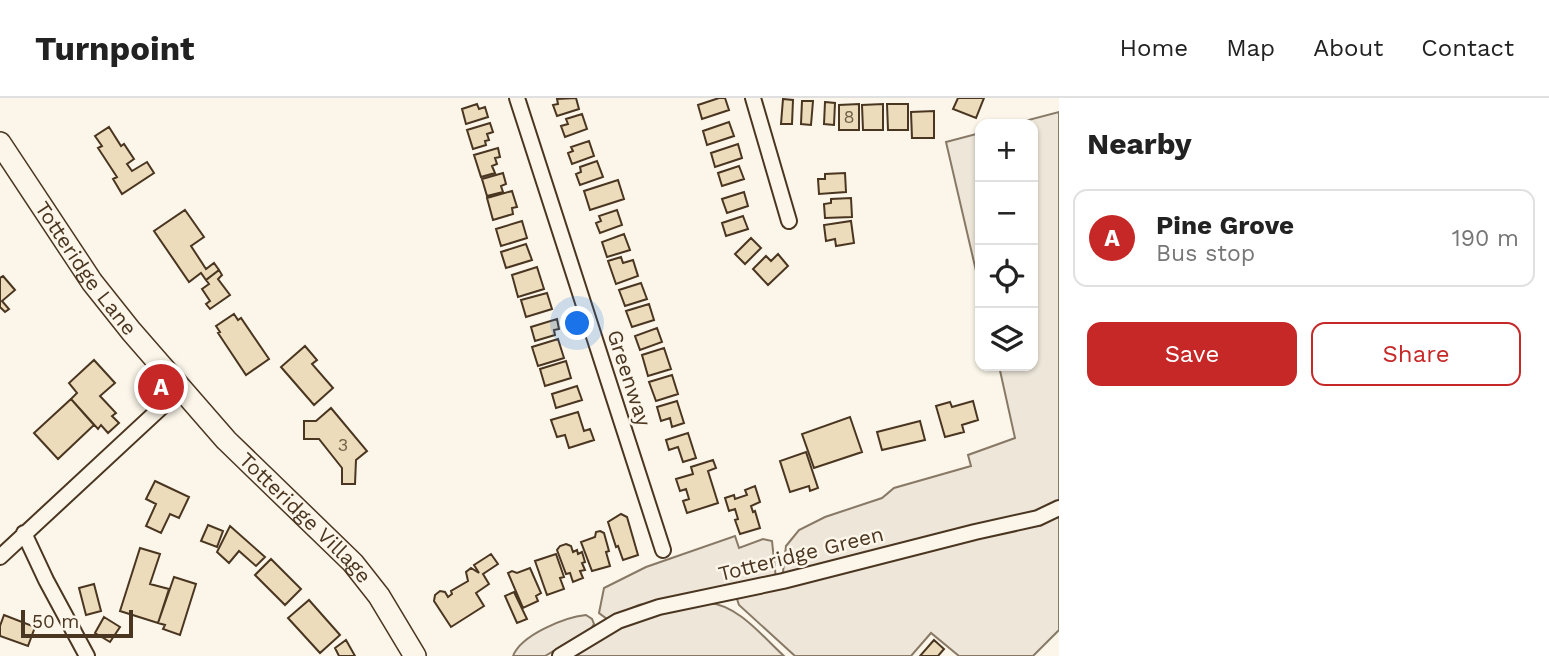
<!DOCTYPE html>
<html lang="en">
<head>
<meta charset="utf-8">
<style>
  body { margin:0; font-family:"Work Sans",sans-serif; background:#f6f6f6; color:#222 }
  .controls { position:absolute; right:21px; top:21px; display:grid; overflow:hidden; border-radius:14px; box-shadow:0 2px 5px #0004 }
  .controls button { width:63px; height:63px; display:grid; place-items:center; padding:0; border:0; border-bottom:2px solid #e0e0e0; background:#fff; color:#222; font:35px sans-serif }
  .scale { position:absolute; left:21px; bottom:18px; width:112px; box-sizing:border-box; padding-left:7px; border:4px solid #4a3520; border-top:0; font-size:19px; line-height:24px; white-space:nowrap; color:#4a3520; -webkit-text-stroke:5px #fbf6e9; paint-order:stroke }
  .you { position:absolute; left:578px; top:226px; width:24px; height:24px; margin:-18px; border:5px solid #fff; border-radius:50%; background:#1a73e8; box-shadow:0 0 0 10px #1a73e833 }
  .badge { display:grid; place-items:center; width:46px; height:46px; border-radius:50%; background:#c62828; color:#fff; font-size:23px; font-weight:700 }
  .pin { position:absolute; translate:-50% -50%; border:4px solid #fff; box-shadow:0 2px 7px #0006 }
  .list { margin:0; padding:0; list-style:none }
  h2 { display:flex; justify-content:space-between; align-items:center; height:91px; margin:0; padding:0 28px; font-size:30px }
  h2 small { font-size:23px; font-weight:400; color:#767676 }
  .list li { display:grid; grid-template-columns:46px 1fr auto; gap:21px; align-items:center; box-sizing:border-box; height:98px; margin:0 14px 14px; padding:0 14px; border:2px solid #e0e0e0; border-radius:14px }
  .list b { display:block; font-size:26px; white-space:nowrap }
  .list p { margin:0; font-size:23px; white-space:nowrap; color:#767676 }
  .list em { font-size:23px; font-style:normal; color:#767676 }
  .actions { display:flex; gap:14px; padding:21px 28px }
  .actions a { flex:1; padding:16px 0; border:2px solid #c62828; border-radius:14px; text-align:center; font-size:24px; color:#c62828 }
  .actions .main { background:#c62828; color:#fff }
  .icon { flex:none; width:38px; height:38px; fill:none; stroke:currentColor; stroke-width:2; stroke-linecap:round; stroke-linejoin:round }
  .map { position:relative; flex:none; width:1059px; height:558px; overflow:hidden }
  header { display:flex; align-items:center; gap:42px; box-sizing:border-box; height:98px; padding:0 35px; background:#fff; border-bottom:2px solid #e0e0e0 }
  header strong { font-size:33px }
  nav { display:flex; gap:38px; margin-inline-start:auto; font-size:24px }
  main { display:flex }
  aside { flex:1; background:#fff }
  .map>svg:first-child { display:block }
  .green { fill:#ede6d9; stroke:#887966; stroke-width:2 }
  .building { fill:#ecdcbc; stroke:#4a3520; stroke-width:2 }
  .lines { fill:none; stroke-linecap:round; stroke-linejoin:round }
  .street-casing { stroke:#4a3520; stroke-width:18 }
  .primary-casing { stroke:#4a3520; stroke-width:24 }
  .street { stroke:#fbf6e9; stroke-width:14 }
  .primary { stroke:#fbf6e9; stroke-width:21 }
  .labels { text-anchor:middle; stroke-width:5; stroke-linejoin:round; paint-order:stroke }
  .number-label { font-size:18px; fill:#725f47 }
  .street-label { font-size:21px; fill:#4a3520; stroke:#fbf6e9 }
</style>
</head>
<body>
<header>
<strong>Turnpoint</strong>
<nav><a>Home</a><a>Map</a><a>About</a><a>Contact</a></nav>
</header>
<main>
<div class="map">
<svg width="1059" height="558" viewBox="0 0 1059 558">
  <rect width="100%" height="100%" fill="#fbf6e9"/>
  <path class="green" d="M1059,14v391l-31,12 -242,61 -3,-4 3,-26 13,-16 26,-13 57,-19 12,-10 77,-22 -3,-11 47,-17 -16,-72h34v-242h-20z
    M980,35v155l-34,-146z
    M1059,419v113l-26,26h-74l-28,-23 -20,23h-116l-56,-51 -2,-6 2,-4z
    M735,438l4,12 24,-9 9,2 4,38 -137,26 -32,14 -8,-6 5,-25 42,-21z
    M709,505c29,2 54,34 75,53h-209l41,-26 30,-13z
    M586,517l6,4 2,5 -3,5 -46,27h-32c8,-21 52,-39 73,-41z"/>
  <path class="building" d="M576,0l3,11 -22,7 -4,-11 5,-1 -1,-5z
    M719,0h6l4,12 -27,9 -4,-14z
    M958,0h26l-8,20 -23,-9z
    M783,1l10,1 -1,24h-11z
    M802,3h11l-2,24 -10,-1z
    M825,4l10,1 -1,22 -10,-1z
    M477,6l2,5 6,-2 3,10 -22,7 -4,-15z
    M859,6v26h-20v-25z
    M883,6v26h-20l-1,-25z
    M887,6h21v26h-20z
    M934,13v27h-22l-1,-26z
    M582,16l5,15 -22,8 -4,-11 7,-2 -2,-5z
    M729,24l5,14 -27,9 -4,-14z
    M490,25l3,9 -6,2 2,6 -4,1 1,4 -13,4 -6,-19z
    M109,29l12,19 3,-2 10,15 -7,5 5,7 15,-9 7,11 -32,21 -9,-15 4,-2 -19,-29 4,-2 -7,-10z
    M589,43l5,15 -22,8 -4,-11 5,-2 -2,-4z
    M738,46l4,14 -27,9 -4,-14z
    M498,50l2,9 -5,1 2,6 -5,2 3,7 -14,4 -7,-22z
    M597,63l6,16 -23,8 -4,-11 5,-2 -1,-5z
    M739,68l5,13 -22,7 -4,-13z
    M503,75l3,11 -5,2 2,6 -16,4 -5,-17z
    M845,75l1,19 -27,2 -1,-15h7v-5z
    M618,82l6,19 -34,11 -6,-19z
    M512,93l5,16 -5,1 1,6 -20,6 -6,-22z
    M744,94l4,14 -21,7 -5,-14z
    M851,100l1,19 -27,1 -1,-14 7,-1v-4z
    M185,112l19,27 -13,9 15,23 8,-6 5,7 -13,10 -5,-7 -12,9 -35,-51z
    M617,112l5,15 -22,8 -4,-10 5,-2 -2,-5z
    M743,118l5,13 -22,7 -4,-13z
    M522,123l5,17 -26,8 -5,-17z
    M851,123l3,22 -18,3 -1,-7 -9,2 -2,-16z
    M624,136l6,16 -23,7 -5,-15z
    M751,140l10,10 -16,16 -10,-10z
    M526,146l6,16 -26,8 -5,-16z
    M778,156l10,12 -20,19 -15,-16 13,-13 5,5z
    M621,159l2,6 10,-3 5,16 -22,8 -8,-23z
    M537,169l7,22 -26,8 -6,-22z
    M219,172l3,5 -4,4 12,16 -20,14 -4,-5 4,-3 -8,-12 7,-5 -3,-4z
    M3,178l12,14 -13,11 7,8 -4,3 -5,-5v-29z
    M641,185l6,16 -22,7 -6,-16z
    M547,195l5,16 -26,8 -5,-17z
    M649,206l5,16 -22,7 -6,-16z
    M234,216l4,6 3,-2 28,41 -23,16 -28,-42 2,-1 -4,-6z
    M557,221l2,10 -5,1 1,5 -20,6 -4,-14z
    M657,230l5,14 -22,8 -5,-14z
    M558,241l6,19 -26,8 -6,-19z
    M305,248l12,14 -5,4 21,24 -19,17 -33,-38z
    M664,250l7,21 -23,7 -6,-21z
    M94,262l21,23 -15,13 16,17 -4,3 7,7 -11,10 -7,-8 -3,4 -27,-30 6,-6 -8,-10z
    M566,263l5,17 -26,8 -5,-17z
    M672,277l6,19 -22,7 -7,-19z
    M577,288l5,14 -26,8 -4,-14z
    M71,301l23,26 -36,34 -24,-26z
    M677,303l7,22 -12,4 -2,-9 -9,3 -4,-14z
    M973,303l5,19 -16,5 2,7 -19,5 -9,-31 14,-4 2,5z
    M331,310l36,43 -11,9 -1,24h-13v-16l-23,-29h-15v-18h12z
    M578,314l6,19 6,-2 4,11 -25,8 -4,-13 -8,2 -6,-17z
    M850,319l12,35 -48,16 -12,-34z
    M920,323l5,19 -43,10 -5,-18z
    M688,335l8,25 -13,4 -5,-15 -9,3 -3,-10z
    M806,354l12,36 -8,3 -1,-5 -19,6 -10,-31z
    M713,362l3,8 -8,3 10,32 -31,10 -4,-12 6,-2 -3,-10 -6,2 -4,-12 17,-5 -2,-7z
    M155,383l34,16 -10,21 -9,-4 -9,19 -15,-7 10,-22 -10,-5z
    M755,388l5,16 -9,4 2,6 2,-1 5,17 -20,6 -5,-14 3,-1 -3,-10 -6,2 -4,-13 9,-3 1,4 12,-4 -2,-5z
    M621,416l6,3 11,38 -15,5 -5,-14 -2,1 -8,-25z
    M208,427l15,6 -6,16 -16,-6z
    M230,428l35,31 -9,9 -17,-15 -10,12 -12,-11z
    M600,433l4,2 5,18 -3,1 4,14 -18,5 -11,-29 14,-5 1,-5z
    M566,446l5,2 2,6 4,-2 1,4 4,-2 3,10 -3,1 3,7 -5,1 3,7 -10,4 -3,-9 -4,1 -9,-24 3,-4z
    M140,450l20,6 -10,30 19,5 -11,34 -38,-12z
    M491,456l7,10 -15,10 6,10 -13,9 8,13 -33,21 -17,-26 1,-6 5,-4 5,1 3,5 4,-3 -1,-3 17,-10 -2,-9 5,-4 8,5 -5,-8z
    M556,456l8,23 -4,1 4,11 -17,6 -12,-34z
    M271,461l30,30 -16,16 -30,-30z
    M530,470l11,25 -5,3 2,5 -15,7 -15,-35 4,-2 5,2z
    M174,479l22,7 -16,51 -17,-6 2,-4 -7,-2z
    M94,486l7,27 -15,4 -7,-27z
    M514,494l13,27 -10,4 -12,-27z
    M309,502l31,35 -20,18 -32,-35z
    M4,517l31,12 -7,19 -28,-10v-10z
    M104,519l16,10 -10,15 -15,-9z
    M346,542l9,16h-16l-4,-8z
    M934,542l10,9 -6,7h-18z"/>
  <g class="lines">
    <defs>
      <path id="street" d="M517,0l146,452
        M753,0l36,123
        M24,435l22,47 41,76
        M0,459l181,-168
        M560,558l58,-35 41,-14 124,-26 192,-49 63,-14 21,-10"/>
      <g id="primary">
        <path id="s1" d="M0,45l92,139 39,49 95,109 127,123 26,33 36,60"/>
      </g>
    </defs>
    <use href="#street" class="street-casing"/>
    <use href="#primary" class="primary-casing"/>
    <use href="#street" class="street"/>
    <use href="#primary" class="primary"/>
  </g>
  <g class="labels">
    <g class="number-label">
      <text x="849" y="25">8</text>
      <text x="343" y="353">3</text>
    </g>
    <g class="street-label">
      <text dy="7" stroke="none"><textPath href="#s1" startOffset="152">Totteridge Lane</textPath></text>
      <text transform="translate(629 280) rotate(72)" y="7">Greenway</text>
      <text dy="7" stroke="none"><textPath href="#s1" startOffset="485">Totteridge Village</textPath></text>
      <text transform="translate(801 456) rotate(-14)" y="7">Totteridge Green</text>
    </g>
  </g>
</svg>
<div class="controls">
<button>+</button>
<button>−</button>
<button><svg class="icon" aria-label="locate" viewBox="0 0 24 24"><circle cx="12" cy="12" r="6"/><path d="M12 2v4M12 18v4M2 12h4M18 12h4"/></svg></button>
<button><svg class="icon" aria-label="layers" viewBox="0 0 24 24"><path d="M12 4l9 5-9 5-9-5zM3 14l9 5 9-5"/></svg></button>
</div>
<div class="scale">50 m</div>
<div class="you"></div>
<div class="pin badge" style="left:161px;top:289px">A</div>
</div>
<aside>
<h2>Nearby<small></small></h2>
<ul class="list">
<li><span class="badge">A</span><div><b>Pine Grove</b><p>Bus stop</p></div><em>190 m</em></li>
</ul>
<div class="actions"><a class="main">Save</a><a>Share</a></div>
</aside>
</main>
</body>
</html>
